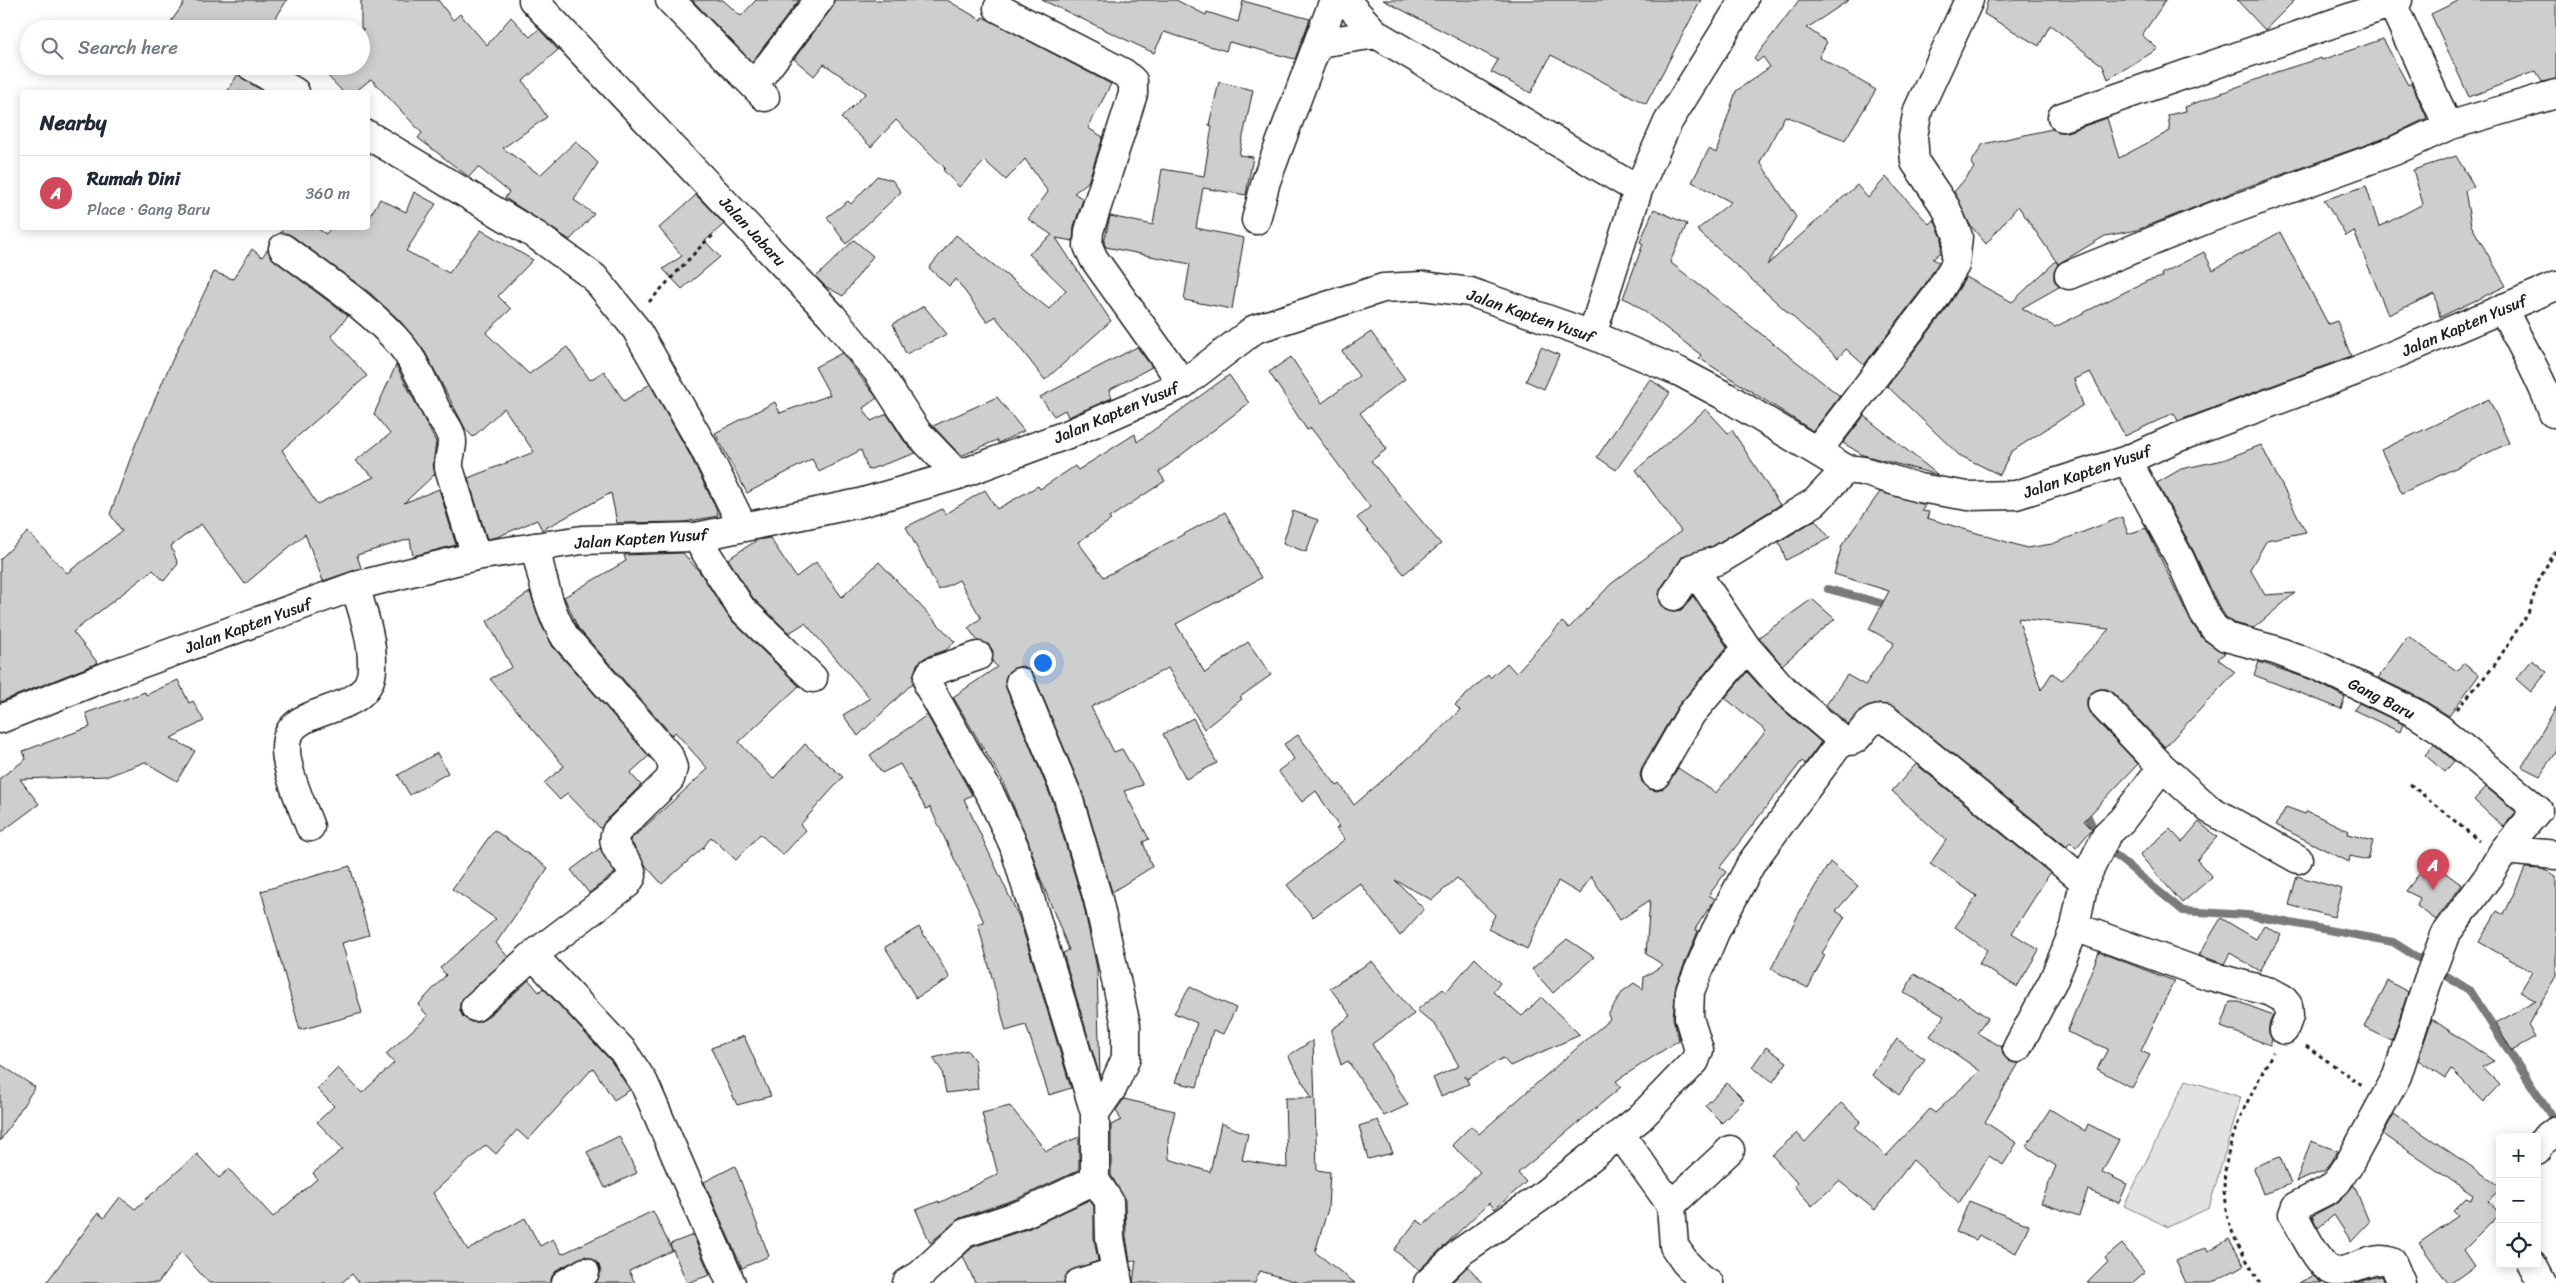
<!DOCTYPE html>
<html lang="en">
<head>
<meta charset="utf-8">
<style>
  body { margin:0; font-family:Sriracha,sans-serif; background:#f6f6f7; color:#1f2937 }
  .controls { position:absolute; right:15px; bottom:15px; display:grid; overflow:hidden; border-radius:5px; box-shadow:0 2px 12px #0003 }
  .controls button { width:45px; height:45px; display:grid; place-items:center; padding:0; border:0; border-bottom:1px solid #e0e1e3; background:#fff; color:#1f2937; font:25px sans-serif }
  .you { position:absolute; left:1042px; top:662px; width:18px; height:18px; margin:-12px; border:4px solid #fff; border-radius:50%; background:#1a73e8; box-shadow:0 0 0 8px #1a73e833 }
  .badge { display:grid; place-items:center; width:32px; height:32px; border-radius:50%; background:#d1495b; color:#fff; font-size:16px; font-weight:700 }
  .pin { position:absolute; translate:-50% -41px; filter:drop-shadow(0 1px 2px #0008) }
  .pin::after { content:''; position:absolute; top:26px; width:18px; height:15px; background:inherit; clip-path:polygon(0 0,100% 0,50% 100%) }
  .list { margin:0; padding:0; list-style:none }
  h2 { display:flex; justify-content:space-between; align-items:center; height:65px; margin:0; padding:0 20px; font-size:21px }
  h2 small { font-size:16px; font-weight:400; color:#747a83 }
  .list li { display:grid; grid-template-columns:32px 1fr auto; gap:15px; align-items:center; box-sizing:border-box; height:75px; padding:0 20px; border-top:1px solid #e0e1e3 }
  .list b { display:block; font-size:19px; white-space:nowrap }
  .list p { margin:0; font-size:16px; white-space:nowrap; color:#747a83 }
  .list em { font-size:16px; font-style:normal; color:#747a83 }
  .icon { flex:none; width:28px; height:28px; fill:none; stroke:currentColor; stroke-width:2; stroke-linecap:round; stroke-linejoin:round }
  .map { position:relative; flex:none; width:2556px; height:1283px; overflow:hidden }
  .search { position:absolute; background:#fff; box-shadow:0 2px 12px #0003; left:20px; top:20px; width:350px; height:55px; display:flex; align-items:center; gap:12px; box-sizing:border-box; padding:0 18px; border-radius:28px; color:#747a83; font-size:19px }
  .panel { position:absolute; background:#fff; box-shadow:0 2px 12px #0003; left:20px; top:90px; width:350px; height:140px; border-radius:5px }
  .map>svg:first-child { display:block }
  .green { fill:#e2e2e2; stroke:#7f7f7f }
  .lines { fill:none; stroke-linecap:round; stroke-linejoin:round }
  .stream { stroke:#7a7a7a; stroke-width:8 }
  .building { fill:#cecece; stroke:#1c1c1c; fill-rule:evenodd }
  .minor-casing { stroke:#1c1c1c; stroke-width:31 }
  .major-casing { stroke:#1c1c1c; stroke-width:31 }
  .path { stroke:#1c1c1c; stroke-width:3; stroke-dasharray:4 4; stroke-linecap:butt }
  .minor { stroke:#fff; stroke-width:28 }
  .major { stroke:#fff; stroke-width:28 }
  .labels { text-anchor:middle; stroke-width:5; stroke-linejoin:round; paint-order:stroke }
  .street-label { font-size:16px; fill:#1c1c1c; stroke:#fff }
</style>
</head>
<body>
<div class="map">
<svg width="2556" height="1283" viewBox="0 0 2556 1283">
  <rect width="100%" height="100%" fill="#fff"/>
  <filter id="ink" filterUnits="userSpaceOnUse"><feTurbulence type="fractalNoise" baseFrequency=".02" numOctaves="2"/><feDisplacementMap in="SourceGraphic" scale="10" xChannelSelector="R" yChannelSelector="G"/><feConvolveMatrix kernelMatrix="1 2 1 2 8 2 1 2 1" color-interpolation-filters="sRGB"/></filter>
  <g filter="url(#ink)">
    <path class="green" d="M2186,1080l55,17 -32,111 -41,19 -44,-21z"/>
    <g class="lines">
      <path class="stream" d="M1828,589l64,17
        M2084,808l14,30
        M2105,847l78,64 65,4 145,27 76,48 87,133"/>
    </g>
    <path class="building" d="M186,0h101l-18,29h-103z
      M361,0h77l15,20 7,-6 27,31 24,-28 19,20 9,-8 19,21 -35,31 24,36 -44,31 37,27 36,-34 22,22 -24,37 20,14 -24,26 -65,-42 4,-6 -31,-25 -9,10 -51,-39 4,-5 -51,-54 -16,13h-12l-22,-23 3,-3h37v-35l3,-2h-3z
      M692,0h31l18,16 15,-16h43l-47,62z
      M834,0h113l34,20 1,-3 7,3 122,64 -23,44 15,9 -15,45 -14,11 9,6 -9,27 -1,15 -17,-3 55,83 -66,59 -50,-64 -8,6 -31,-43 -7,7 -20,-18 27,-33 93,74 17,-19 -37,-36 23,-19 -24,-16 20,-27 -23,-33 -19,21 -21,-19 -26,26 -16,-17 2,-2 -49,-48 -25,27 -30,-29 25,-25 -42,-29 -10,12 -20,-17 37,-50z
      M1042,0h134l30,15 1,-3 31,10 5,-21 67,18 -15,40 -66,-17 -3,9 -62,-19 -10,21z
      M1383,0h318l-55,104 -95,-49 -20,38 -40,-21 7,-12z
      M1799,0h50l-42,28 20,14 -8,15 57,33 -31,50 -60,-24 -25,46 36,55 -29,48 90,-80 11,13 18,-21 43,47 5,-5 8,19 -1,14 -8,7 6,3 -17,27 -58,76 -18,-16 -8,9 -141,-128 34,-28 -39,-20 17,-33 7,4 20,-62 34,-24 -7,-10 -6,5 -3,-3z
      M1988,0h178l-24,35 16,14 -50,30 -5,-13 -53,-41 -11,21 -55,-32z
      M2237,0h58l-30,30z
      M2460,0h96v79l-14,3 -6,-11 -67,26 -38,-83z
      M2383,39l25,46 3,-2 16,35 -39,19 -147,52 -104,41 -32,6 -47,28 -40,-58 -32,38 -16,-19 -16,-33 20,-24 -3,-5 12,-19 69,-15 8,3h7l40,-14 12,40 51,-27 -2,-16 18,-4 -1,-4 91,-35 45,-14 1,2z
      M238,74l5,5 22,13h-38z
      M1219,82l34,8 -14,65 14,2 -7,38 -43,-7 -7,40 48,10 -12,71 -48,-9 6,-36 -84,-17 -2,-4 6,-27 43,9 9,-56 42,7 8,-50 -3,-1z
      M2456,156l18,30 -9,5 6,34 35,61 -66,31 -5,-23 -47,21 -34,-84 -8,5 -22,-36 42,-14 13,41 44,-23 -10,-34z
      M877,176l15,4 9,12 -55,52 -19,-27 21,-16 3,3z
      M414,192l22,12 -30,47 43,22 32,-43 52,30 -35,36 13,13 -25,24 43,41 38,-27 23,33 14,-9 20,30 26,-17 40,71 26,53 2,8 -34,6 -67,1 -6,-30 -69,37 -5,-10 -40,17 -10,2 -19,-61 66,-26 -30,-44 -31,29 -7,-7 -41,-78 -25,-31 -30,-28 -78,-57 -12,-3 4,-5h32l10,6 5,-6h37v-9l12,-20 26,13z
      M696,195l28,29 -19,17 15,16 -38,32 -19,-20 19,-13 -23,-28z
      M1654,209l33,15 -17,38 170,134 -27,35 -114,-73 2,-3 -69,-53 -9,-4 20,-54 -3,-2z
      M2280,232l48,92 9,-3 14,35 -173,65 -4,-8 -49,23 -35,-64 -16,7 9,26 -72,47 -11,23 -41,-20 -72,-69 60,-78 19,-31 46,25 44,-41 2,3 -4,8v8l5,7 -37,21 33,19 92,-46 16,-4 -2,-3 43,-22 9,18z
      M854,240l19,16 -30,40 -18,-10 -9,-9z
      M252,249l10,8 6,-8 6,11 74,56 -17,20 36,40 -85,74 35,54 57,-27 -19,-16 35,-27 -16,-20 22,-49 40,77 -3,22 2,10 -31,29 35,-14 17,56 -43,11 -3,-17 -53,16 4,13 -38,13 -18,-47 -60,50 -44,-60 -30,22 7,18 -14,17 -11,-11 -80,62 25,31 -98,39v-143l28,-27 39,41 55,-42 -12,-17 26,-71 34,-78 44,-93 19,7z
      M924,306l23,28 -41,20 -13,-30z
      M1371,332l34,47 -45,34 27,36 -16,12 70,83 -37,30 -47,-56 13,-11 -59,-79 -4,2 -38,-58 22,-15 31,46 37,-27 -17,-25z
      M1137,347l15,20 -43,23 3,8 -44,19 -3,-7 -11,6 -14,-19z
      M1541,347l18,8 -15,34 -18,-8z
      M842,353l35,45 -14,10 8,13 16,-7 17,27 12,12 -48,17 -7,-20 -42,22 -7,-13 -65,34 -32,-60 60,-31 5,11 50,-18 -15,-28z
      M1229,375l20,28 -90,69 6,9 -56,37 2,2 -33,22 26,35 121,-65 36,66 -85,46 29,49 43,-31 23,33 -31,22 2,2 -38,30 -36,-61 -77,39 23,45 8,-3 21,36 -19,6 25,48 -6,3 9,25 -40,25 -30,-101 -48,-115 -5,-7 -7,-3 -8,2 -6,4 -3,8 1,8 47,114 30,101 14,65 3,109 -37,-124 6,-3 -30,-75 -11,-35 -26,-60 -49,-83 44,-30 -5,-6 1,-10 -4,-6 -11,-4 -10,-13 13,-10 -22,-38 -20,10 -33,-63 36,-18 3,5 40,-24 12,19 41,-23 2,3 35,-23 3,4 57,-36 2,8z
      M1650,379l20,14 -54,77 -19,-13z
      M997,397l27,34 -26,12 -1,-3 -36,16 -28,-30z
      M2489,399l20,44 -107,50 -21,-43z
      M1706,409l22,24 4,-3 48,75 -67,41 -30,10 -22,32 -2,6 1,8 5,7 7,2 9,-1 12,-14 34,51 -49,59 -36,61 -2,8 2,7 7,7 8,2 6,-2 15,-21 38,25 50,-62 -41,-33 22,-26 28,31 46,39 -16,22 -3,-3 -82,106 6,5 -17,23 6,4 -20,30 3,2 -22,54 -3,33 6,22 -63,41 5,6 -103,86 8,9 -31,27 -6,-6 -70,67 -25,-20 23,-30 7,5 56,-53 -28,-27 19,-19 8,8 131,-115 -2,-4 15,-24 11,-8 9,6 1,-12 19,-12 -17,-11 4,-54 -30,20 -29,-44 -11,18 -22,-13 -31,68 -39,-20 7,-14 -38,-37 -25,22 -37,-20 29,29 -24,27 -40,-53 -47,34 -26,-32 58,-46 -9,-10 3,-2 -23,-36 -14,11 -24,-31 16,-12 -10,-15 14,-9 39,51 3,-2 14,21 73,-63 33,-32 -5,-5 33,-30 2,3 17,-15 9,10 46,-51 7,6 42,-44 70,-53 -45,-61z
      M1864,416l73,58 1,1 -75,-20 -20,-12z
      M2261,445l45,87 -39,8 -17,29 15,26 30,-2 -41,35 -21,-5 -7,-6 -8,-12 -24,-53 -37,-69 24,-14 42,-9z
      M1880,492l45,13 -3,6 7,1 -2,6 100,30 25,-4 70,-27 6,17 18,-6 45,94 13,18 21,13 -7,6 17,13 -70,75 -52,-54 -6,-4h-8l-8,4 -4,6v8l3,7 48,50 -54,57 8,8 -16,19 -6,-6 -3,5 -171,-139 -17,-4 -12,3 -19,17 -22,-19 21,-30 18,10 29,-42 -25,-14 20,-38 -55,-17 8,-29zM2018,618l49,6 42,5 -47,51 -10,-7 -11,17z
      M1293,511l25,9 -12,32 -23,-9z
      M1815,520l15,18 -44,22 -7,-18z
      M770,538l26,39 20,-15 26,35 37,-35 76,80 -9,8 -20,7 -9,7 -4,19 -55,53 -15,-21 27,-17 -65,-75 -16,10 -36,-35 -25,-39 29,-19z
      M683,553l16,18 31,48 69,67 -60,56 34,37 32,-35 38,33 -43,48 6,5 -23,25 -23,-21 -24,26 -25,-23 -8,11 -41,36 -16,-18 -16,-26 78,-71 -33,-37 -3,3 -94,-107 -14,-31 62,-36 -2,-6z
      M530,592l10,30 13,25 96,109 -19,17 11,12 -36,36 -4,8 -34,-36 -7,7 -16,-17 20,-17 -74,-87 22,-12 -25,-46z
      M1812,599l23,20 -53,46 -23,-28z
      M2408,636l49,35 6,-8 16,12 -30,41 -27,-17 -44,-21z
      M2532,660l15,12 -16,20 -15,-13z
      M2259,662l53,18 33,17 -4,12 -87,-34z
      M178,680l11,23 4,-2 11,20 -33,17 24,13 -18,30 -32,-19 -37,14 -88,3 19,25 -39,29v-55l26,-19 -3,-8 67,-24 -4,-14 59,-21 1,3z
      M2359,703l44,21 -3,8 -46,-22z
      M2556,707v46l-16,23 -18,-9z
      M927,715l45,80 -8,4 55,118 52,171 -22,7 -23,-70 -20,6 -28,-107 6,-2 -54,-115 -4,2 -26,-45 -18,9 -12,-18z
      M1193,718l24,45 -31,16 -23,-45z
      M2434,744l20,17 -9,11 -20,-17z
      M437,753l11,20 -38,22 -12,-20z
      M1916,764l134,109 -38,60 27,17 -22,37 -38,-23 8,-14 -32,-23 22,-31 -47,-32 16,-24 -54,-49z
      M2486,787l30,25 -13,15 -29,-27z
      M2286,807l19,7 2,-3 42,20 -1,3 25,7 -5,19 -18,-4 -1,6 -73,-37z
      M2199,822l18,15 -20,23 15,17 -30,26 -42,-48 30,-26 12,13z
      M494,830l54,38 -52,75 12,14 -48,45v8l3,7 8,5h7l7,-3 44,-39 10,12 4,-4 68,73 19,29 -16,10 -21,-32 -65,72 -11,-10 -21,24 -10,-9 -53,48 35,57 57,-32 15,28 13,-7 9,15 91,-43 19,39 -2,-6 23,-9 17,40 -23,8 -14,-33 -44,21 6,12h-40l6,-11 -2,-7 -6,-6 -8,-3 -27,13 -6,7 -2,7h-191l-7,-9 -11,9h-132l-28,-31 -23,31h-112l52,-70 6,5 16,-21 15,12 62,-55 22,24 10,-9 44,48 44,-38 -4,-6 30,-24 -26,-27 17,-16 -17,-17 21,-21 24,25 32,-30 -8,-9 42,-38 -10,-11 28,-30 -6,-7 56,-49 -44,-30z
      M600,848l15,25 -26,20 -18,-23z
      M2429,861l33,24 -26,35 -19,-14 3,-8 -14,-7z
      M1830,862l28,24 -22,25 9,6 -23,36 3,2 -17,33 -37,-19 28,-56z
      M350,866l19,69 -27,8 20,70 -62,17 -39,-139z
      M2525,868l18,1 13,7v100l-28,49 7,13 -23,13 -16,-28 40,-22 -16,-9 12,-20 -53,-30 18,-31 7,4z
      M2297,876l45,13 -8,28 -45,-12z
      M2221,918l35,21 8,-14 17,10 -21,36 -30,-18 -6,11 -25,-9z
      M919,927l31,51 -34,20 -31,-51z
      M1567,939l27,18 -41,36 -21,-24z
      M2099,952l75,29 -33,70 9,4 -18,33 -35,-19 11,-20 -41,-17z
      M1475,958l25,25 -7,9 29,24 19,-19 39,38 -70,31 -7,-8 -36,21 -2,-3 4,8 -28,12 -8,-18 26,-12 -23,-40 -19,-16 26,-21 3,3z
      M1372,961l42,53 -42,30 36,61 -24,11 -36,-55 -7,4 -9,-30v-6l19,-13 -21,-28z
      M1914,974l43,25 2,-2 29,21 -11,15 25,14 2,9 5,5 10,2 -34,59 32,21 -14,22 -14,-9 -30,47 -46,-43 -38,50 -36,-29 -27,25 -18,-20 3,-3 -25,-28 25,-22 8,9 36,-39 20,18 -6,7 31,28 44,-47 5,4 45,-42 -50,-35 14,-20 -40,-23z
      M2388,981l20,11 -16,49 -28,-14z
      M1190,987l46,21 -13,26 -10,-4 -16,57 -22,-5 22,-59 -23,-10z
      M2230,1002h9l34,13 -4,10v8l3,7 -2,5 -49,-18z
      M2432,1019l62,42 -12,6 18,18 -16,17 -33,-33 -6,9 -27,-18z
      M744,1036l27,60 -34,9 -26,-57z
      M1897,1039l28,20 -26,36 -27,-20z
      M1313,1040l4,130 13,2 -2,37 -13,43 40,31h-55l-40,-12 -5,12h-122l3,-23 -6,2 -4,-26 -1,-36 -14,-25v-50l10,-5 -5,-10 8,-11 51,12 -7,29 1,19 41,13 11,-49 27,11 -6,26 45,8 -2,-70h27l-24,-42z
      M1766,1047l21,15 -14,20 -21,-15z
      M967,1050l8,11 3,28 -32,4 -4,-22 -9,-13z
      M0,1064l35,23 -35,54z
      M1727,1083l17,17 -22,23 -17,-17z
      M1010,1106l36,45 33,-14v33l-60,28 -59,20 -30,25 -14,-33 23,-9v2l59,-29 -16,-61z
      M2050,1109l35,22 3,-7 31,16 -17,32 25,12 -8,19 -31,-13 -9,26 -38,-13 15,-37 -30,-20z
      M2394,1114l106,72v4l-11,11 11,13 -36,36 11,16 -24,17h-3l-29,-40 39,-27 -5,-5 13,-13 5,2 2,-5 -90,-61z
      M1378,1120l15,33 -25,6 -9,-33z
      M619,1136l18,37 -32,15 -18,-36z
      M2311,1141l27,10 -12,19 -30,12z
      M2280,1157l11,27 -28,10 -10,-27z
      M735,1166l34,90 -27,12 -38,-86z
      M2354,1185l15,37 -18,19 -17,-26 -16,13 -6,-12 26,-14z
      M1089,1200l5,6v32l4,23 -30,11 -4,11h-89l-12,-27 10,-9 57,-19z
      M1969,1201l60,24 -13,28 -37,-18 -3,5 -20,-8z
      M2229,1239l15,26 -32,18h-26l-10,-22 30,-14 2,4z
      M2122,1244l23,28 -13,11h-45l21,-21 -3,-4z
      M1468,1266l14,17h-31z
      M2313,1276l9,7h-24z
      M2381,1276l3,7h-28l15,-5z"/>
    <g class="lines">
      <defs>
        <path id="minor" d="M533,0l299,316 46,56 39,60 41,43
          M670,0l95,97
          M1345,0l31,34 262,156
          M2398,0l-6,3 56,123 108,-32
          M998,8l126,65 9,8v13l-44,137 -1,15 6,13 89,125
          M1319,43l57,-9
          M251,66l44,26
          M754,85l65,-85
          M2062,117l330,-114
          M368,135l169,101 57,41 42,52 68,119 39,79
          M1256,220l10,-39 68,-181
          M283,248c39,30 86,59 118,97 16,19 25,45 36,66 5,9 15,20 15,31 0,9 -4,17 -3,26l27,88
          M2069,275l143,-58 182,-66 54,-25
          M2503,308c16,35 38,68 50,105
          M1592,335l46,-145 30,-68 76,-122
          M1818,450l117,-152 20,-33 3,-29 -12,-28 -31,-46 -2,-26 5,-26 51,-110
          M2127,460l53,99 24,54 10,15 12,9 49,13 43,16 97,47 25,16 98,81 -34,40 -16,27 -43,58 -18,48 -30,93 -48,88 -12,18 -9,8 -32,16 -3,8c8,14 23,47 36,55 15,10 41,-16 63,-7l9,21
          M1846,469l-31,33 -96,58 -26,8 54,80 38,43 57,49c23,7 18,-26 45,-20l197,161
          M696,537l45,71 72,70
          M1674,596l19,-28
          M978,656l-47,16 -3,6 1,9 62,109 23,50 81,267v67l14,21 1,37 8,45
          M1020,682l48,115 30,102 28,126v33l-13,29 -18,26
          M2162,767l47,42 89,50
          M1656,775l35,-61 56,-66
          M310,827c-8,-22 -29,-65 -23,-88 8,-36 84,-22 85,-71 1,-28 -9,-55 -17,-82
          M2504,850l52,5
          M2075,927l135,49 61,16 11,6 6,7 1,11 -5,14
          M533,955l90,96 21,32 87,200
          M475,1007l58,-52 94,-71 5,-8c-1,-17 -24,-26 -16,-44l54,-53 3,-11 -4,-12 -104,-119c-17,-28 -22,-58 -30,-90
          M2017,1048l37,-69 21,-52 9,-46 23,-47 15,-14 40,-53 -60,-63
          M1620,1134l51,71 3,41 11,16 15,16 9,5
          M2537,1151l5,-9 14,-11
          M1671,1205l59,-55
          M2532,1264l10,19
          M566,1283l19,-11
          M907,1283l13,-8 45,-42 60,-20 70,-33
          M1079,1283l38,-12
          M1428,1283l34,-32 76,-52 102,-81 55,-57 4,-11 -10,-32 1,-27 25,-59 37,-70 90,-122"/>
        <path id="major" d="M0,719l115,-46 240,-87 121,-30 106,-16 114,-3 164,-34 98,-28 113,-42 112,-49 72,-55 128,-41 40,-2 47,6 122,43 88,37 45,24 121,73 17,2 56,17 49,8 48,-1 111,-35 47,-21 184,-69 198,-84"/>
      </defs>
      <use href="#minor" class="minor-casing"/>
      <use href="#major" class="major-casing"/>
      <path class="path" d="M649,302l55,-59 12,-10
        M2457,709l37,-43 34,-53 11,-33 17,-30
        M2410,784l69,57
        M2306,1046l56,39
        M2260,1283c-10,-18 -24,-38 -30,-58 -20,-62 15,-119 43,-173"/>
      <use href="#minor" class="minor"/>
      <use href="#major" class="major"/>
    </g>
  </g>
  <g class="labels">
    <g class="street-label">
      <text transform="translate(753 231) rotate(47)" y="6">Jalan Jabaru</text>
      <text transform="translate(1531 315) rotate(19)" y="6">Jalan Kapten Yusuf</text>
      <text transform="translate(2464 325) rotate(-23)" y="6">Jalan Kapten Yusuf</text>
      <text transform="translate(1116 412) rotate(-23)" y="6">Jalan Kapten Yusuf</text>
      <text transform="translate(2087 471) rotate(-19)" y="6">Jalan Kapten Yusuf</text>
      <text transform="translate(641 538) rotate(-4)" y="6">Jalan Kapten Yusuf</text>
      <text transform="translate(248 625) rotate(-20)" y="6">Jalan Kapten Yusuf</text>
      <text transform="translate(2382 698) rotate(27)" y="6">Gang Baru</text>
    </g>
  </g>
</svg>
<div class="controls">
<button>+</button>
<button>−</button>
<button><svg class="icon" aria-label="locate" viewBox="0 0 24 24"><circle cx="12" cy="12" r="6"/><path d="M12 2v4M12 18v4M2 12h4M18 12h4"/></svg></button>
</div>
<div class="you"></div>
<div class="pin badge" style="left:2433px;top:890px">A</div>
<div class="search"><svg class="icon" aria-label="search" viewBox="0 0 24 24"><circle cx="10" cy="10" r="6"/><path d="M15 15l6 6"/></svg>Search here</div>
<section class="panel">
<h2>Nearby<small></small></h2>
<ul class="list">
<li><span class="badge">A</span><div><b>Rumah Dini</b><p>Place · Gang Baru</p></div><em>360 m</em></li>
</ul>
</section>
</div>
</body>
</html>
